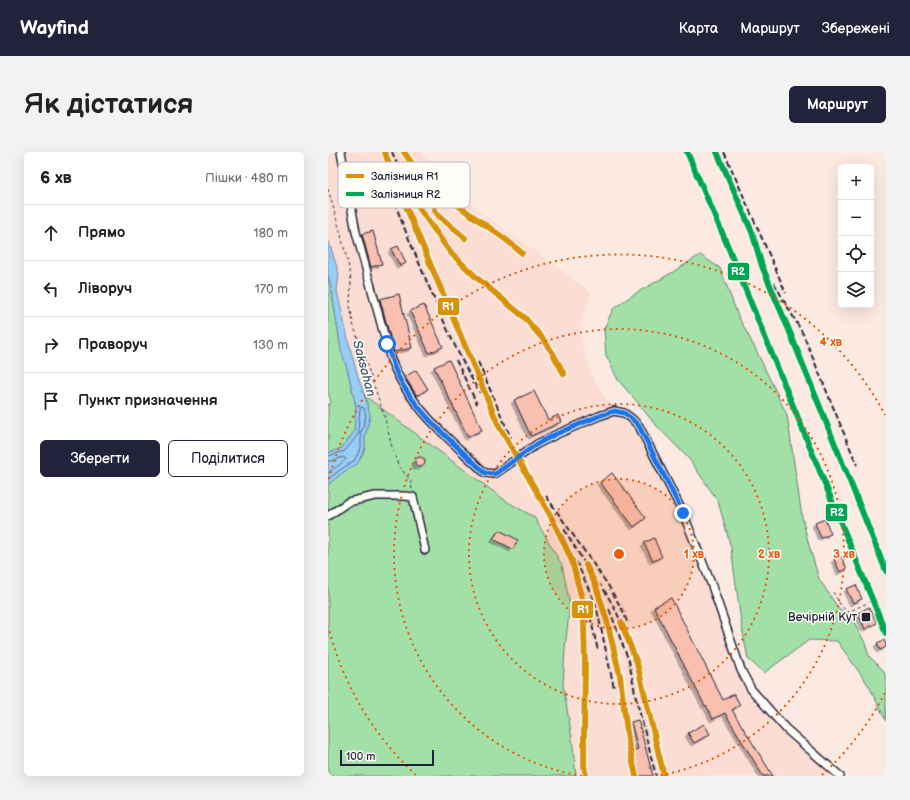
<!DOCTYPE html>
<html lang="uk">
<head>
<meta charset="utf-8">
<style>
  body { margin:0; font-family:"Balsamiq Sans",sans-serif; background:#f2f2f2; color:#222 }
  .controls { position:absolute; right:12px; top:12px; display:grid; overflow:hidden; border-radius:6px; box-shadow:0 4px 16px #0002 }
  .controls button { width:36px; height:36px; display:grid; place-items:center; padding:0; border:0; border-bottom:1px solid #e0e0e0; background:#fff; color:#222; font:20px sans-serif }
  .scale { position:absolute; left:12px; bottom:10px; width:94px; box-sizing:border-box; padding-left:4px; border:2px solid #22223b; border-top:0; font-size:11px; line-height:14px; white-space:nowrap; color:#22223b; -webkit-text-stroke:3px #fdfcf7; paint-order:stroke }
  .stop { position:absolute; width:12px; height:12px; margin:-9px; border:3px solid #1a73e8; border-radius:50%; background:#fff }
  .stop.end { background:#1a73e8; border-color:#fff; box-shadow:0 1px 4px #0008 }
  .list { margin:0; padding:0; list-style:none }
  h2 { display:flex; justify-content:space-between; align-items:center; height:52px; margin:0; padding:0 16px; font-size:17px }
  h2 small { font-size:13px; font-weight:400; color:#767676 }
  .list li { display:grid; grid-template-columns:26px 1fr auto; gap:12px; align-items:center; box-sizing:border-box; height:56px; padding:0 16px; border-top:1px solid #e0e0e0 }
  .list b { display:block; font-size:15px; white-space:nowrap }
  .list em { font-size:13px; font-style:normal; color:#767676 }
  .actions { display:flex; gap:8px; padding:12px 16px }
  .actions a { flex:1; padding:9px 0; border:1px solid #22223b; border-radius:6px; text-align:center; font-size:14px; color:#22223b }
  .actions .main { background:#22223b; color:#fff }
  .icon { flex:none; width:22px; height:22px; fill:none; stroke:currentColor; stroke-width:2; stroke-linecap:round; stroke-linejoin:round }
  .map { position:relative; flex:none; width:558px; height:624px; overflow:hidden; border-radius:6px }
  header { display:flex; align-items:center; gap:24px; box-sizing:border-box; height:56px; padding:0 20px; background:#22223b; color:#fff }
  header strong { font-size:19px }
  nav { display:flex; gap:22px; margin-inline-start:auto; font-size:14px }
  .intro { display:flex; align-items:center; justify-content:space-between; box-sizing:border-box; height:96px; padding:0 24px }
  h1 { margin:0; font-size:28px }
  .button { padding:10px 18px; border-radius:6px; background:#22223b; color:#fff; font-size:14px; font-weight:700 }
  main { display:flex; gap:24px; padding:0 24px }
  aside { flex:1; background:#fff; border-radius:6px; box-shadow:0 4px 16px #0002 }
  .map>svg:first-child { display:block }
  .built { fill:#fbddd3 }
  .green { fill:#a2e0a8; stroke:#628172 }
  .water { fill:#98cdf6; stroke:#6989ab }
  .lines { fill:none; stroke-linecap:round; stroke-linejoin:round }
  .shore { stroke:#516686; stroke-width:1 }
  .building { fill:#f9c0b0; stroke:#22223b; filter:url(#shadow) }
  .minor-casing { stroke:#22223b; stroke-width:10 }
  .path { stroke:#22223b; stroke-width:1; stroke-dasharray:3 3; stroke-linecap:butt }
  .minor { stroke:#fdfcf7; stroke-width:7 }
  .rail { stroke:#22223b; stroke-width:2; stroke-dasharray:6 3; stroke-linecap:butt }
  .rail-1-casing { stroke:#fdfcf7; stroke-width:9 }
  .rail-2-casing { stroke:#fdfcf7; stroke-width:9 }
  .rail-1 { stroke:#d79209; stroke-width:6 }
  .rail-2 { stroke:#00a651; stroke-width:6 }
  .route { stroke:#1a73e8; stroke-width:5 }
  .ring { fill:none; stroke:#e8590c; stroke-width:2; stroke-dasharray:2 4 }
  .poi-dot { fill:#22223b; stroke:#fdfcf7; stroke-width:1.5 }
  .labels { text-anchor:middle; stroke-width:3; stroke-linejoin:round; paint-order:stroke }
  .poi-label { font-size:12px; fill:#22223b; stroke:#fdfcf7; text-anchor:end }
  .water-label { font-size:13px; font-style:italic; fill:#455573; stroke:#fdfcf7 }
  .key { fill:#fdfcf7; stroke:#bbbbbf; stroke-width:1 }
  .key-label { font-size:11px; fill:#22223b }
  .centre { fill:#e8590c; stroke:#fdfcf7; stroke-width:2 }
  .ring-label { font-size:12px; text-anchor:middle; font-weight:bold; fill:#e8590c; stroke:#fdfcf7; stroke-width:3; stroke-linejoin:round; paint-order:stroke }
  .line-badge { stroke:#fdfcf7; stroke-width:1.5 }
  .badge-label { font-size:11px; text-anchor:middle; font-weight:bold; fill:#fff }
</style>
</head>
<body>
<header>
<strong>Wayfind</strong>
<nav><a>Карта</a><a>Маршрут</a><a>Збережені</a></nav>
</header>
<div class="intro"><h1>Як дістатися</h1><a class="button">Маршрут</a></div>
<main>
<aside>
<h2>6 хв<small>Пішки · 480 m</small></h2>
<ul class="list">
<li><svg class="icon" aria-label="ahead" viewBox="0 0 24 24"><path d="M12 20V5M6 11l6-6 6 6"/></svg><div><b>Прямо</b></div><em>180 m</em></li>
<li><svg class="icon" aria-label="left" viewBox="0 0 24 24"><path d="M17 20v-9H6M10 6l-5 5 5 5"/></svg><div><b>Ліворуч</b></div><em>170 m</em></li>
<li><svg class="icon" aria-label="right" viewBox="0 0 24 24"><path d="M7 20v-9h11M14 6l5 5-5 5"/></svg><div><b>Праворуч</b></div><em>130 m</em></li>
<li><svg class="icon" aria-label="arrive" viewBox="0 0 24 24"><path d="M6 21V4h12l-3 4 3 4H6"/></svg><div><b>Пункт призначення</b></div></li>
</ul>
<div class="actions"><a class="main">Зберегти</a><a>Поділитися</a></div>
</aside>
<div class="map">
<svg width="558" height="624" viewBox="0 0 558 624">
  <defs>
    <filter id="shadow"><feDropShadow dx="-3" dy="3" stdDeviation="0" flood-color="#0004"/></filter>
  </defs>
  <rect width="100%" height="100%" fill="#fceae2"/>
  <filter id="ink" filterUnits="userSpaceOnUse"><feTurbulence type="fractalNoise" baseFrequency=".025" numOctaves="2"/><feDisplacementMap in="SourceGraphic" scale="8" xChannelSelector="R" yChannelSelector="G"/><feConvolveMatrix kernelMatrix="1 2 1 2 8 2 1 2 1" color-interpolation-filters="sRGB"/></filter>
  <g filter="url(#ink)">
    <path class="built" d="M0,0h94l4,7 55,54 74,52 36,28 -12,38 13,46 22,34 17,7 52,95 58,157 26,38 73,68h-264l-4,-37 -9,-54 2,-37 -31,-131 -28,-16 -141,-105 -6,-16 -8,-28 -14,-61 2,-17 -11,-35z"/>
    <path class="green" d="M372,103l20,13 18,48 17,32 32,67 15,102 6,25 11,37 18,27 17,16 11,21 4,13 14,14 3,7v44l-17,-35 -32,-45 -28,-1 -45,33 -16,-14 -7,-37 -10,-74 -13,-47 -29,-42 -35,-36 -21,-26 -15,-17 -12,-25 -2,-26 9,-20 18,-13 42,-24z
      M0,122l4,18 9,58 6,18 9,38 -2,26 -12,16 -14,5v-48l3,-3 -3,-10z
      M37,244l141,105 28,16 28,48 8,40 -5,43 -2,37 9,54 4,37h-248v-291l14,-12 15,-9 8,-15v-13l5,-20z"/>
    <path class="water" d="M0,87l11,35 -2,17 14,61 8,28 6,16 5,20 -5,20v13l-8,15 -15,9 -14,12v-32l14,-5 12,-16 2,-26 -9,-38 -6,-18 -9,-58 -4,-18z"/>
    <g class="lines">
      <path class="shore" d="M33,255l3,1 2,8 -4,15 -2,1 -2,-2 2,-21z
        M0,304l17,-5 13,-17h3v14l-7,13 -14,9 -12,9
        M0,309h4l11,-4 3,2c-3,4 -13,10 -18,14"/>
    </g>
    <path class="building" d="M45,79l9,33 -11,3 -9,-33z
      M70,94l8,17 -6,3 -9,-17z
      M71,142l13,54 -18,4 -14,-53z
      M96,153l19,42 -14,6 -19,-42z
      M121,208l33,70 -14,7 -34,-70z
      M88,218l12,19 -11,7 -12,-19z
      M206,239l14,29 10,-5 3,7 -30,14 -17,-36z
      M87 310a5 5 0 1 1 10 0a5 5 0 1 1-10 0Z
      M284,321l34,45 -12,9 -34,-45z
      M497,367l6,15 -10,4 -6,-15z
      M171,378l19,10 -5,9 -20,-10z
      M326,386l8,19 -9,4 -9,-18z
      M513,404l6,13 -7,3 -6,-13z
      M528,433l6,14 -9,4 -7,-14z
      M343,446l52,102 11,-6 6,11 -8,5 41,66h-10l-38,-63 -12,6 -7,-14 -1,1 -51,-99z
      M541,455l8,16 -12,6 -7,-16z
      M556,488l2,5v2l-6,3 -3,-7z
      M310,568l15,56h-13l-7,-25 5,-2 -7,-27z
      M376,572l6,10 -16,9 -6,-10z"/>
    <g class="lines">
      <defs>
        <path id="minor" d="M13,0l15,80 35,128c5,12 11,24 19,35 21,30 49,53 75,78l10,1 42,-30 18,-9 44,-19 15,-5 10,2 7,5 8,8 44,87 29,73 29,84 10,19 35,40 54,47
          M0,364l20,-14 27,-6h30l8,1 12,53"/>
      </defs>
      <use href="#minor" class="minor-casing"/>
      <path class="path" d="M0,37l12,42 9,37 2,13 -1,25 4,21 30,88 9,36 5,14 13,16 1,9
        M505,440l8,14 7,6 32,-15"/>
      <use href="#minor" class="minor"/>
      <path class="rail" d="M57,0l9,29 10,21 95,224 50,87 14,28 9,20 10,38 2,26 1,38 -1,72v31l2,10
        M64,0l18,43 13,21 27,36 27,26 47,39 18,21 10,14 12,22
        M76,0c23,36 60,57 94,82 8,5 16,12 24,19
        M359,0l37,85 162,396
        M389,0l35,80 10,34 29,69 95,236
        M396,0l62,141
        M77,7c8,20 20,40 34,56 7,9 17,16 26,23
        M60,24c6,32 21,62 33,92 18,42 35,85 59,125
        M446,131l29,51 54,131
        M128,208l21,44
        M150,210l33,76
        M218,344l62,89 15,26 4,11
        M236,377l20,33 12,24 7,20 17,70 8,65 8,35
        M248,409l20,44 18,83
        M270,430l8,11 11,20 20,50 27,113
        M258,447l2,8 10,44
        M281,457l2,5 18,47 7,37 20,78"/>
      <defs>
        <path id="rail-1" d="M57,0l9,29 10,21 95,224 50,87 14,28 9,20 10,38 2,26 1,38 -1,72v31l2,10
          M76,0c23,36 60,57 94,82 8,5 16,12 24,19
          M91,56l31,44 27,26 47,39 18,21 10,14 12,22
          M106,57l5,7 26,22
          M258,413l10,21 11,35 13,55 8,65 8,35
          M293,470l16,41 27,113"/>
        <path id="rail-2" d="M359,0l37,85 162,396
          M389,0l35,80 10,34 29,69 95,236"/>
      </defs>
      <use href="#rail-1" class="rail-1-casing"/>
      <use href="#rail-2" class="rail-2-casing"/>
      <use href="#rail-1" class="rail-1"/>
      <use href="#rail-2" class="rail-2"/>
    </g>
  </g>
  <g class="lines" filter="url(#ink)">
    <path class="route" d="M59,192c3,11 6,22 11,32 19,38 57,68 87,97l10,1 42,-30 17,-9 45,-19 15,-5 10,2 7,5 8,8 44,87"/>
  </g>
  <circle cx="291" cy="402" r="75" fill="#e8590c" fill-opacity=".12"/>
  <g class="ring">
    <circle cx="291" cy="402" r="75"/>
    <circle cx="291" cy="402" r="150"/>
    <path d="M254 624A225 225 0 1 1 328 624"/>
    <path d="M557 541A300 300 0 0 1 494 623M88 623A300 300 0 0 1 1 477M1 327A300 300 0 0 1 557 263"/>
  </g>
  <rect class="poi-dot" x="533" y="460" width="10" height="10" rx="2"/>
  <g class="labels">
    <g class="poi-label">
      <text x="529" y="469">Вечірній Кут</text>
    </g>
    <g class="water-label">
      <text transform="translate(37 216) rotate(75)" y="5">Saksahan</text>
    </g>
  </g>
  <rect x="10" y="10" width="132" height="46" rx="6" class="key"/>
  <rect x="18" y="22" width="18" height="4" fill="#d79209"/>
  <rect x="18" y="40" width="18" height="4" fill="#00a651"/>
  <g class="key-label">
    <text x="43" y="28">Залізниця R1</text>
    <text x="43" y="46">Залізниця R2</text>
  </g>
  <circle cx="291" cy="402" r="6" class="centre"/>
  <g class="ring-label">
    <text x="503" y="194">4 хв</text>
    <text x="366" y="406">1 хв</text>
    <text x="441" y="406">2 хв</text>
    <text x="516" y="406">3 хв</text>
  </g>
  <g class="line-badge">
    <rect x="399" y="110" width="23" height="19" rx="4" fill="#00a651"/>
    <rect x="109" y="145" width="23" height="19" rx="4" fill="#d79209"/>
    <rect x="497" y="351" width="23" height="19" rx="4" fill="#00a651"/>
    <rect x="243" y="448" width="23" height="19" rx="4" fill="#d79209"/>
  </g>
  <g class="badge-label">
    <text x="410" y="123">R2</text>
    <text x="120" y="158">R1</text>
    <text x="509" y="364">R2</text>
    <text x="255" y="461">R1</text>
  </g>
</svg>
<div class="controls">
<button>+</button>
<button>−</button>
<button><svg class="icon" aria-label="locate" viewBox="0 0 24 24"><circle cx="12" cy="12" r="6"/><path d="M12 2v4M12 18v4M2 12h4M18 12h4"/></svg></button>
<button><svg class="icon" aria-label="layers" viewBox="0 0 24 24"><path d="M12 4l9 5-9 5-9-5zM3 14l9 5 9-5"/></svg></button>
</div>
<div class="scale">100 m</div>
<div class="stop" style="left:59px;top:192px"></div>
<div class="stop end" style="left:355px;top:361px"></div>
</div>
</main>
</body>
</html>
